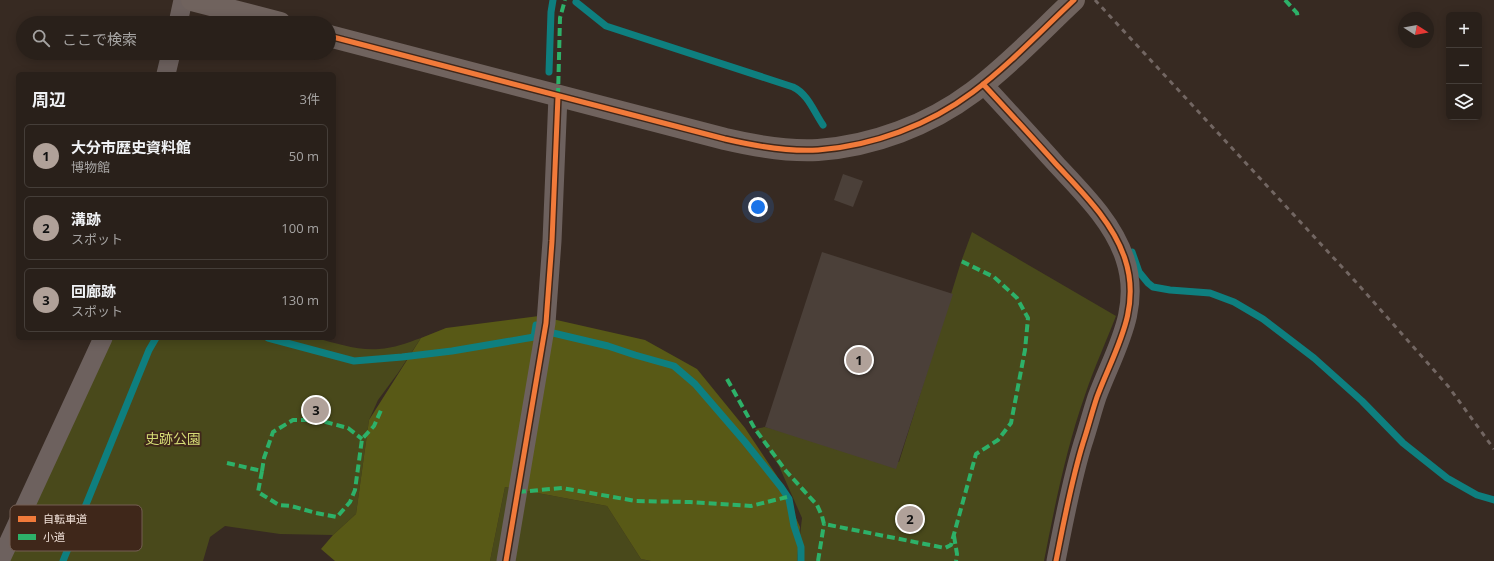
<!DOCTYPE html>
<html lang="ja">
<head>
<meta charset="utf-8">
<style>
  body { margin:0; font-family:"Open Sans","Noto Sans JP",sans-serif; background:#352d27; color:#f1f3f6 }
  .controls { position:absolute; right:12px; top:12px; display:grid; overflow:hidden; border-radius:6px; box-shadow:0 2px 10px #0003 }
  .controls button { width:36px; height:36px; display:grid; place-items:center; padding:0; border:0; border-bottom:1px solid #453e39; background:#29201a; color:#f1f3f6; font:20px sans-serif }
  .compass { position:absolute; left:1398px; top:12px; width:36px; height:36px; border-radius:50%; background:#29201a; box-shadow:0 2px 10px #0003; rotate:101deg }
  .you { position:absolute; left:758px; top:207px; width:14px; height:14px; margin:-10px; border:3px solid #fff; border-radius:50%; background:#1a73e8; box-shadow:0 0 0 6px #1a73e833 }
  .badge { display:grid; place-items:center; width:26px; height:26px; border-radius:50%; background:#b0a199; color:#111; font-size:13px; font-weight:700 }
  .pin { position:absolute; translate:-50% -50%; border:2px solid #fff; box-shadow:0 1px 4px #0006 }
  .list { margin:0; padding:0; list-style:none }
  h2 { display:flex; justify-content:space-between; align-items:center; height:52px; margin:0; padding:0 16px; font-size:17px }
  h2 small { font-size:13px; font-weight:400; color:#a5a3a2 }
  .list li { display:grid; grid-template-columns:26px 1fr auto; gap:12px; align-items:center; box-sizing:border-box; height:64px; margin:0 8px 8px; padding:0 8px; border:1px solid #453e39; border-radius:6px }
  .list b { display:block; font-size:15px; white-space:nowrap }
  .list p { margin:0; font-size:13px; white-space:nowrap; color:#a5a3a2 }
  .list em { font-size:13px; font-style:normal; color:#a5a3a2 }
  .icon { flex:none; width:22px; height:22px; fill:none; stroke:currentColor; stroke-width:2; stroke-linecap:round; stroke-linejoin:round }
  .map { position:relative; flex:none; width:1494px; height:561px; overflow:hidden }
  .search { position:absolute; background:#29201a; box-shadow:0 2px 10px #0003; left:16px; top:16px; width:320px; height:44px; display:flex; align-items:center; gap:10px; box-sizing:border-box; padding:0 14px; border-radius:22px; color:#a5a3a2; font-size:15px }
  .panel { position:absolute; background:#29201a; box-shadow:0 2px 10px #0003; left:16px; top:72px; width:320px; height:268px; border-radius:6px }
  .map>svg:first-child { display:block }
  .green { fill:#49491b }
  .forest { fill:#585916 }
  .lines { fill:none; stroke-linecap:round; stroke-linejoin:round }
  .stream { stroke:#0e7f7f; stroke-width:7 }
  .building { fill:#4b4039 }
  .street { stroke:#6d615e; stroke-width:19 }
  .secondary { stroke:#70635e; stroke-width:22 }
  .rail { stroke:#726662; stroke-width:3; stroke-dasharray:5 5; stroke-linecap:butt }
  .quiet { stroke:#2db169; stroke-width:4; stroke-dasharray:8 4; stroke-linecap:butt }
  .cycleway-casing { stroke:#3f271a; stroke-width:8 }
  .cycleway { stroke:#f17a3a; stroke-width:5 }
  .labels { text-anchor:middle; stroke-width:4; stroke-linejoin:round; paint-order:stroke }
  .park-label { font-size:14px; fill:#d4da75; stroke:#3f271a }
  .key { fill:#3f271a; stroke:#745f53; stroke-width:1 }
  .key-label { font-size:11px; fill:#f1e1d9 }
</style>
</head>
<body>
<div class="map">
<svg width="1494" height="561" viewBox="0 0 1494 561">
  <rect width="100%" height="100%" fill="#372a22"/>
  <path class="green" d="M972,232l144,84c-10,26 -22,52 -31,79 -19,54 -30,110 -41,166h-247l5,-43 -23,-52 -24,-37 10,-2 134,35 62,-200z
    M107,338h209c19,5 43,13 63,11 15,-1 28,-6 42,-11l-23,35 -20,27 -9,20 -13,94 -23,21 -53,-1 -55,-8 -15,11 -7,24h-198z
    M505,487l102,19 34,53 10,2h-161z"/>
  <path class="forest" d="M539,316l106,24 52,29 48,59 32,48 23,51 -3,34h-146l-10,-2 -34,-53 -102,-19 -15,74h-155l-14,-12 12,-14 23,-21 13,-94 52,-82 25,-10z"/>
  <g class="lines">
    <path class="stream" d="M576,2l30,24 187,61c15,7 21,25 30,38
      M549,72l2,-60 2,-12
      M1132,252l7,20 9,11 5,4 17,3 40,3 24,9 29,17 51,39 48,43 41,42 44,35 30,17 17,5
      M553,333l55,13 27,9 39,11 21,18 50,58 36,45 8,12 5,27 7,21v14
      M268,338l86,23 48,-4 50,-6 82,-14 2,-12
      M63,561l86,-211 7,-12"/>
  </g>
  <path class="building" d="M843,174l20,7 -10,26 -19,-7z
    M822,252l131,42 -57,175 -131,-42z"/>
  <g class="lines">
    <path class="street" d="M178,23l5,-23
      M166,74l5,-21
      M983,84c25,27 49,53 73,80 26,28 57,58 69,95 17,51 -11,92 -28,138 -5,15 -9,31 -14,46 -12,39 -19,78 -27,118
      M0,561l103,-223
      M506,561l40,-238 6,-82 6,-145"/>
    <path class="secondary" d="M192,0l88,23
      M329,36l396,103c30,7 62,13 93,11 55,-4 111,-25 155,-58 36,-27 68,-61 101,-92"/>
    <path class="rail" d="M1095,0l260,281 93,105 46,63"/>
    <path class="quiet" d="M1285,0l12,13 1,6
      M558,96l2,-78 5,-18
      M727,379l28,50 31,42 31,34 5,11 2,8 121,24 6,-3 25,-91 22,-14 13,-17 14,-73 3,-32 -11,-20 -23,-21 -33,-16
      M227,463l35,8 -4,21 21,13 12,1 25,7 21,4 13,-15 5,-12 7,-51 12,-13 8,-18
      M262,471l2,-13 9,-26 20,-12h25l30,8 14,11
      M518,492l44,-4 74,13 54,1 61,4 36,-9
      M954,536l3,18 -1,7
      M818,561l6,-37"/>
    <defs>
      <path id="cycleway" d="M329,36l396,103c30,7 62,13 93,11 55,-4 111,-25 155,-58 36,-27 68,-61 101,-92
        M983,84c25,27 49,53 73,80 26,28 57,58 69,95 17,51 -11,92 -28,138 -5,15 -9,31 -14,46 -12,39 -19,78 -27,118
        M506,561l40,-238 6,-82 6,-145"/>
    </defs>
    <use href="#cycleway" class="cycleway-casing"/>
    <use href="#cycleway" class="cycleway"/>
  </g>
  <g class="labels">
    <g class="park-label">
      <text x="173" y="444">史跡公園</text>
    </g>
  </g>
  <rect x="10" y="505" width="132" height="46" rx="6" class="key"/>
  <rect x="18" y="516" width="18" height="6" fill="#f17a3a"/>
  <rect x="18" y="534" width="18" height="6" fill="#2db169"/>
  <g class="key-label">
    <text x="43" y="523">自転車道</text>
    <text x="43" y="541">小道</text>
  </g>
</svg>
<div class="controls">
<button>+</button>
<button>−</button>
<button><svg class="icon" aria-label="layers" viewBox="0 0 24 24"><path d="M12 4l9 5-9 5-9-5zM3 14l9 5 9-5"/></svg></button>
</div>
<svg class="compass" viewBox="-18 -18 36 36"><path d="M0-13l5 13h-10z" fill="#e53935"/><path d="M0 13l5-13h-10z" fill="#a5a3a2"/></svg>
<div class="you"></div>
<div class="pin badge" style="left:859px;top:360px">1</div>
<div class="pin badge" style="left:910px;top:519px">2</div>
<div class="pin badge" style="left:316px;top:410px">3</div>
<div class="search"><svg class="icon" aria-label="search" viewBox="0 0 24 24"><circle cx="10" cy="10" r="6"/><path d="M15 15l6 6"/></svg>ここで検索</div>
<section class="panel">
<h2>周辺<small>3件</small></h2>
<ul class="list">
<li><span class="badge">1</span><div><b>大分市歴史資料館</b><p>博物館</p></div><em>50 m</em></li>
<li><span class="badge">2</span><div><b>溝跡</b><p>スポット</p></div><em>100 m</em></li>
<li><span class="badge">3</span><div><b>回廊跡</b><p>スポット</p></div><em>130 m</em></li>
</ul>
</section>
</div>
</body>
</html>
